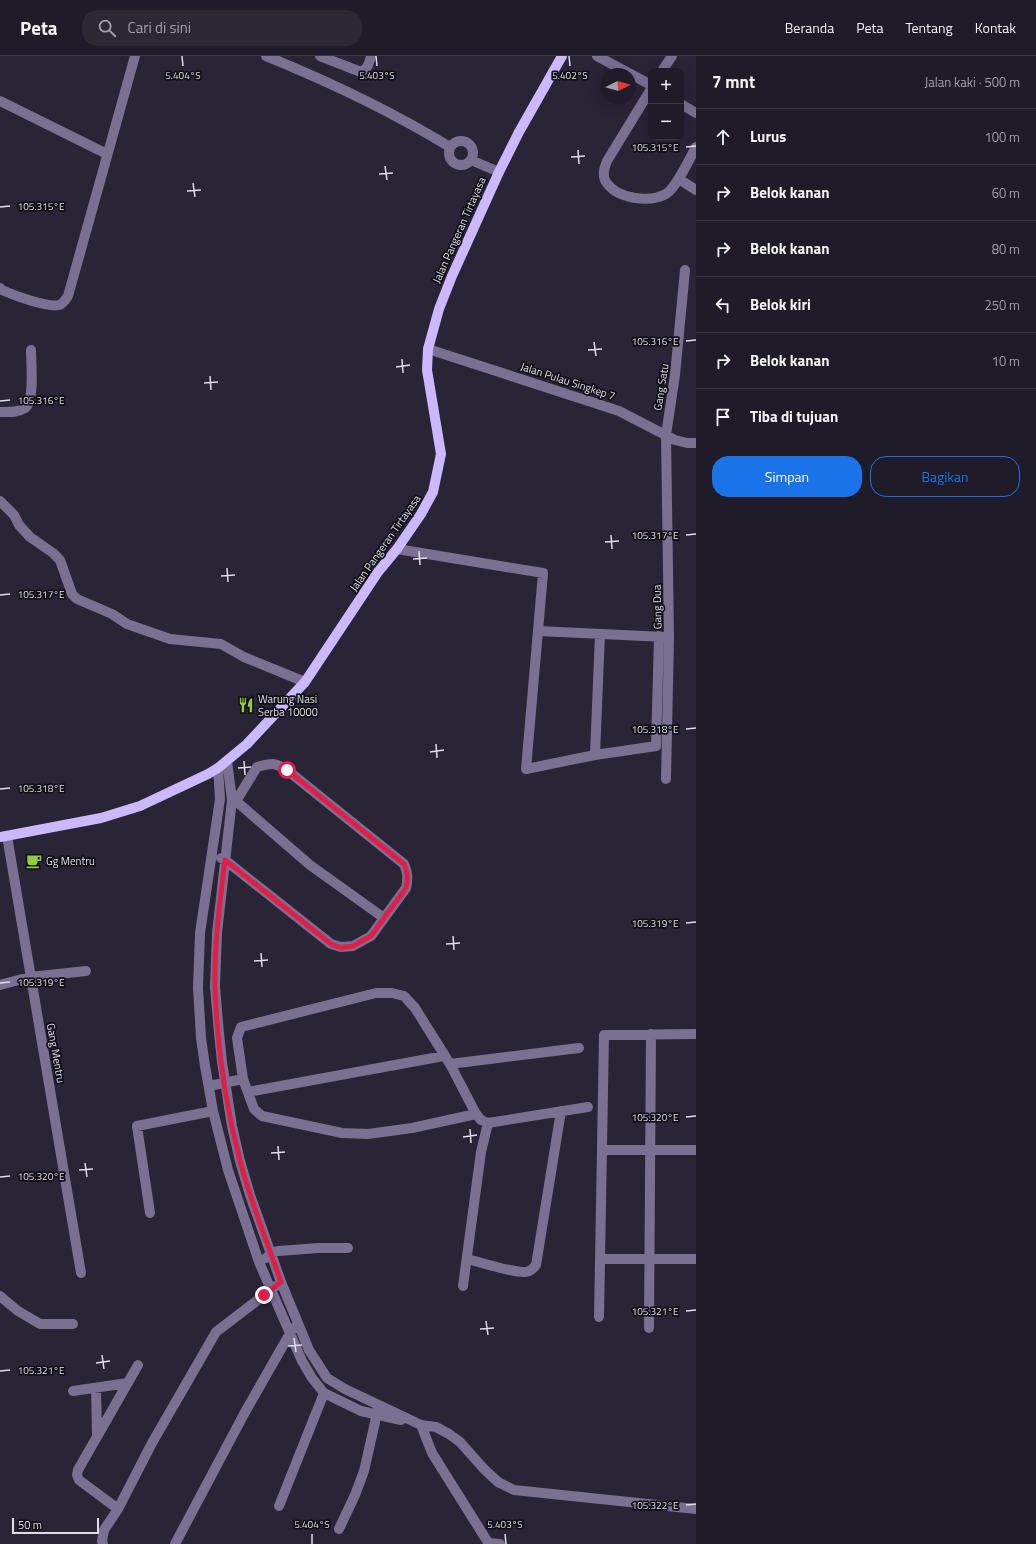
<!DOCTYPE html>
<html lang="id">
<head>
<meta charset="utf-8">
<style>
  body { margin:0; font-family:"Titillium Web",sans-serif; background:#2c2834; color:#f1f3f6 }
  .controls { position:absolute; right:12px; top:12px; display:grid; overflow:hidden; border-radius:8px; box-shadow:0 4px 16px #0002 }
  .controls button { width:36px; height:36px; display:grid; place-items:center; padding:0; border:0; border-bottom:1px solid #3c3945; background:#1f1b28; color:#f1f3f6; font:20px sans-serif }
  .compass { position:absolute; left:600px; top:12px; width:36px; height:36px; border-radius:50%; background:#1f1b28; box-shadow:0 4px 16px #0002; rotate:85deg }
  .scale { position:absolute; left:12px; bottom:10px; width:87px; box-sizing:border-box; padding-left:4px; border:2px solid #e0dde9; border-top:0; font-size:11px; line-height:14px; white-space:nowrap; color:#e0dde9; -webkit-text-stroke:3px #110f17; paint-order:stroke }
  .stop { position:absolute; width:12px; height:12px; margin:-9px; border:3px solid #e11d48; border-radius:50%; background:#fff }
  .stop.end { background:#e11d48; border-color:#fff; box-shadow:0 1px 4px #0008 }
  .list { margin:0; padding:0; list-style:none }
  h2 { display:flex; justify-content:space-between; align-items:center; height:52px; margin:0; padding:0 16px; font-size:17px }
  h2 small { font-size:13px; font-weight:400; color:#a1a1a8 }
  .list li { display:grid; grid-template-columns:26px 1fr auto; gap:12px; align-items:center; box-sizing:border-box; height:56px; padding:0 16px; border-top:1px solid #3c3945 }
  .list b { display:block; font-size:15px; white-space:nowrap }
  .list em { font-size:13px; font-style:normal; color:#a1a1a8 }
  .actions { display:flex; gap:8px; padding:12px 16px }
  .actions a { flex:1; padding:9px 0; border:1px solid #1a73e8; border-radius:16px; text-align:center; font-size:14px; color:#1a73e8 }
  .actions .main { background:#1a73e8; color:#fff }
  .icon { flex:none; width:22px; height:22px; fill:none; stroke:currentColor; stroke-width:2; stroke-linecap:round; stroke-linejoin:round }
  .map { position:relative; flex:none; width:696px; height:1488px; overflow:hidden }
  header { display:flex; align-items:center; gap:24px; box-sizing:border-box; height:56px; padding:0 20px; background:#1f1b28; border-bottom:1px solid #3c3945 }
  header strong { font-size:19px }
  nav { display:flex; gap:22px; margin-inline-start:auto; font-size:14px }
  .search { width:280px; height:36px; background:#2c2834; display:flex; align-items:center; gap:10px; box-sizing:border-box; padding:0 14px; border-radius:16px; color:#a1a1a8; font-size:15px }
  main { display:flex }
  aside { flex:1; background:#1f1b28 }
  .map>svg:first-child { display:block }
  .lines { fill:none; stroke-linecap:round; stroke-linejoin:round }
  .minor { stroke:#797092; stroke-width:10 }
  .major { stroke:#cbb9ff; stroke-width:10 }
  .route { stroke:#e11d48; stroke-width:5 }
  .ticks { fill:none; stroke:#e0dde9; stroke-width:1.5 }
  .labels { text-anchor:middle; stroke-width:3.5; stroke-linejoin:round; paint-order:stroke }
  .street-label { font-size:11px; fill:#e0dde9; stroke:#110f17 }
  .poi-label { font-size:11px; fill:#e0dde9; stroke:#110f17; text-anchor:start }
  .ticks-label { font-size:10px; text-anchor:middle; fill:#e0dde9; stroke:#110f17; stroke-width:3.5; stroke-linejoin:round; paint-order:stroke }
</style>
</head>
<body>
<header>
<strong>Peta</strong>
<div class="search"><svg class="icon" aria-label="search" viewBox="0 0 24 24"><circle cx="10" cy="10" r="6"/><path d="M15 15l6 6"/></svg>Cari di sini</div>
<nav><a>Beranda</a><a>Peta</a><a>Tentang</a><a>Kontak</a></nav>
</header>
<main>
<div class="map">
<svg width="696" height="1488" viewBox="0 0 696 1488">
  <rect width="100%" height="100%" fill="#292436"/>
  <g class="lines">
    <path class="minor" d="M266,0c64,26 125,55 184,91
      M320,0l41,16c7,-3 8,-9 10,-16
      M597,0l54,29
      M662,15l10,-15
      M651,33l-44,72c-3,7 -5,15 -1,21 11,17 43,21 60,12 10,-6 24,-36 30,-47
      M0,45l107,53
      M681,48l15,9
      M449 97a12 12 0 1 1 24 0a12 12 0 1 1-24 0Z
      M471,104l28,12
      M679,123l17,11
      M0,232l2,2c11,5 46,18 57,15 4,-1 6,-5 9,-9l67,-240
      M428,293l191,62 56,29 12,3h9
      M0,356c8,0 17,1 25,-4 10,-7 6,-45 6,-58
      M0,445l14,14 5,10 11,12 23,16 7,7 12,34 5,5 35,15 15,10 43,15 51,5 23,13 61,25
      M397,493l146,24 -17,196 69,-14 61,-9 3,-110
      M538,575l127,6
      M595,699l5,-121
      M227,705l5,39 -15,133 -2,54 4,46 3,29 10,64 8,35 10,34 31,87 28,68 18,28 18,11 76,36 15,2 13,7 11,8 24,27 14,13 16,8 182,19
      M218,712l2,31 -20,134 -2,55 3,50 4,28 8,45 15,59 31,92 43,99 10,17 12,15 37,18 40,9
      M666,723l3,-142 -3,-202 9,-60 10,-105
      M232,743l4,2 74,64 74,53
      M7,780l74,437
      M221,802l4,2 106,84 10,3 12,-1 18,-10 35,-48c2,-9 2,-15 -2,-24l-117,-94c-12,-8 -16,-7 -30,-3l-21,34
      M0,929l30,-8 56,-6
      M450,1008l129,-16
      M209,1030l34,-7
      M248,1036l196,-36
      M488,1067l100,-16
      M602,1094h94
      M150,1157l-13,-87 76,-15
      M266,1202l8,-6 4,-1 41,-3h29
      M467,1203c13,3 46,14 58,13 5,0 8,-3 11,-7l25,-154
      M601,1203h95
      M463,1230l18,-134 7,-29 -7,-3 -5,-6 -26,-50 -35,-56 -11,-12 -12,-3h-16l-135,34 -4,11 6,41 11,30 8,7 80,17 26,1 44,-6 64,-14
      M0,1240l18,15 22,13h33
      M599,1261l5,-282 92,-1
      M649,1272l2,-294
      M96,1332l1,47
      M73,1335l55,-8
      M421,1369l11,28 57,91
      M279,1450l45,-113
      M118,1453l-39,-29 -2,-5 1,-5 60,-105
      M339,1473l16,-34 9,-24 14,-62
      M103,1488l-1,-3 2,-11 14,-21 34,-66 64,-111 60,-46
      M175,1488l69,-130 49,-86
      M488,1488l1,-1 11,1"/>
    <path class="major" d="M0,781l101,-19 39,-12 68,-32 10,-6 29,-24 58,-62 73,-110 19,-23 24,-35 12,-22 8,-38 -14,-84 1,-21 11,-40 13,-33 47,-104 20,-40 43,-76"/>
  </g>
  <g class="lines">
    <path class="route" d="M264,1239l17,-13c-14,-40 -30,-80 -41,-121 -14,-54 -23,-118 -25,-174 -1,-42 5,-85 10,-127l106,84 10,4 12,-2 18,-10 35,-48c2,-9 2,-15 -2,-24l-117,-94"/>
  </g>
  <path class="ticks" d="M182,0l1,10M376,0l1,10M569,0l1,10M686,91l10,-1M578,94l1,14M571,101l14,-1M385,110l2,14M379,118l14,-1M193,127l2,14M187,135l14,-1M0,151l10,-1M686,285l10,-1M594,286l2,14M588,294l14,-1M402,303l1,14M396,311l14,-2M210,320l1,14M204,327l14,-1M0,345l10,-1M611,479l1,14M686,479l10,-1M605,486l14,-1M419,495l1,14M413,503l14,-1M227,512l1,14M221,520l14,-1M0,539l10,-1M686,673l10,-1M436,688l1,14M430,696l14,-2M244,705l1,14M238,712l13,-1M0,733l10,-1M686,867l10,-1M453,880l1,14M446,888l14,-1M261,897l1,14M254,905l14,-1M0,927l10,-1M686,1061l10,-1M470,1073l1,14M463,1081l14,-2M278,1090l1,14M271,1097l14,-1M85,1107l2,14M79,1114l14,-1M0,1121l10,-1M686,1255l10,-1M486,1265l2,14M480,1273l14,-1M294,1282l2,14M288,1290l14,-1M102,1299l2,14M96,1307l14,-2M0,1315l10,-1M686,1449l10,-1M312,1478v10M505,1478l1,10"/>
  <defs>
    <symbol id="restaurant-bare" viewBox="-9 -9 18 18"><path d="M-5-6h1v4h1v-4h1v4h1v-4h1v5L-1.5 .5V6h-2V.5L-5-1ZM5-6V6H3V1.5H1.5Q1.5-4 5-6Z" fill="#92cd3e" stroke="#110f17" stroke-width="2.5" paint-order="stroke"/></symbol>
    <symbol id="cafe-bare" viewBox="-9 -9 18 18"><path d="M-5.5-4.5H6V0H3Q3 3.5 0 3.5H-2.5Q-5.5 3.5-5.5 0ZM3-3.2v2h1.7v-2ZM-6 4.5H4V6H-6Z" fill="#92cd3e" stroke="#110f17" stroke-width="2.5" paint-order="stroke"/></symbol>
  </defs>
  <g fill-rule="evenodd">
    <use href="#restaurant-bare" x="235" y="638" width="22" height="22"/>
    <use href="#cafe-bare" x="23" y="794" width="22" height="22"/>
  </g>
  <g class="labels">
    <g class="street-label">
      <text transform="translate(459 174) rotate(-66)" y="4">Jalan Pangeran Tirtayasa</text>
      <text transform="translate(568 325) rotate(18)" y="4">Jalan Pulau Singkep 7</text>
      <text transform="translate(661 331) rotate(-81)" y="4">Gang Satu</text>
      <text transform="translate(385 487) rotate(-55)" y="4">Jalan Pangeran Tirtayasa</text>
      <text transform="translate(657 551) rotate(-91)" y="4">Gang Dua</text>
      <text transform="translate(56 997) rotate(80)" y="4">Gang Mentru</text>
    </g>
    <g class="poi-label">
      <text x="258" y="647">Warung Nasi<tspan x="258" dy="13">Serba 10000</tspan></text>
      <text x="46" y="809">Gg Mentru</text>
    </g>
  </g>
  <g class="ticks-label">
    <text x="570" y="23">5.402°S</text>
    <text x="183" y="23">5.404°S</text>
    <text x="377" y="23">5.403°S</text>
    <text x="655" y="95">105.315°E</text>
    <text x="41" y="154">105.315°E</text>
    <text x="655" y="289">105.316°E</text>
    <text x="41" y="348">105.316°E</text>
    <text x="655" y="483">105.317°E</text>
    <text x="41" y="542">105.317°E</text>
    <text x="655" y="677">105.318°E</text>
    <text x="41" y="736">105.318°E</text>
    <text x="655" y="871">105.319°E</text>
    <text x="41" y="930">105.319°E</text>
    <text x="655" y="1065">105.320°E</text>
    <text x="41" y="1124">105.320°E</text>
    <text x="655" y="1259">105.321°E</text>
    <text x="41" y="1318">105.321°E</text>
    <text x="655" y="1453">105.322°E</text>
    <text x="312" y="1472">5.404°S</text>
    <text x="505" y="1472">5.403°S</text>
  </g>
</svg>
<div class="controls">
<button>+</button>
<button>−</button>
</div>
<svg class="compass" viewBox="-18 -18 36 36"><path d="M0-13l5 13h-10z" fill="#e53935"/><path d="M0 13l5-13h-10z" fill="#a1a1a8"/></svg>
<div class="scale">50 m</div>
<div class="stop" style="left:287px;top:714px"></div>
<div class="stop end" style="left:264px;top:1239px"></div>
</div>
<aside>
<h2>7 mnt<small>Jalan kaki · 500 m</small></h2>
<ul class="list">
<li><svg class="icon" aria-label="ahead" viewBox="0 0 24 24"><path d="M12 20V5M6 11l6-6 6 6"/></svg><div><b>Lurus</b></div><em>100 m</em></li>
<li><svg class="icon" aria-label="right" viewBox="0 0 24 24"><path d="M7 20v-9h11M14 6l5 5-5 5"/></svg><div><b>Belok kanan</b></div><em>60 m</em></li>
<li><svg class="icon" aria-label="right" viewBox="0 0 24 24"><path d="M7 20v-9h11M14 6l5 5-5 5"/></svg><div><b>Belok kanan</b></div><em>80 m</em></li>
<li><svg class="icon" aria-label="left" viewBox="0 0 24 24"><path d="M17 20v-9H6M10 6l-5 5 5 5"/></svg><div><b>Belok kiri</b></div><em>250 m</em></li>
<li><svg class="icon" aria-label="right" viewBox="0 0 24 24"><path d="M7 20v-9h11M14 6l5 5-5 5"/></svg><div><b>Belok kanan</b></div><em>10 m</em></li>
<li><svg class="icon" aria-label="arrive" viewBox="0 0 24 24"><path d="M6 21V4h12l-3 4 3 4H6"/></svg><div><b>Tiba di tujuan</b></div></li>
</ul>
<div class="actions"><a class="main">Simpan</a><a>Bagikan</a></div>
</aside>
</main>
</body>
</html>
